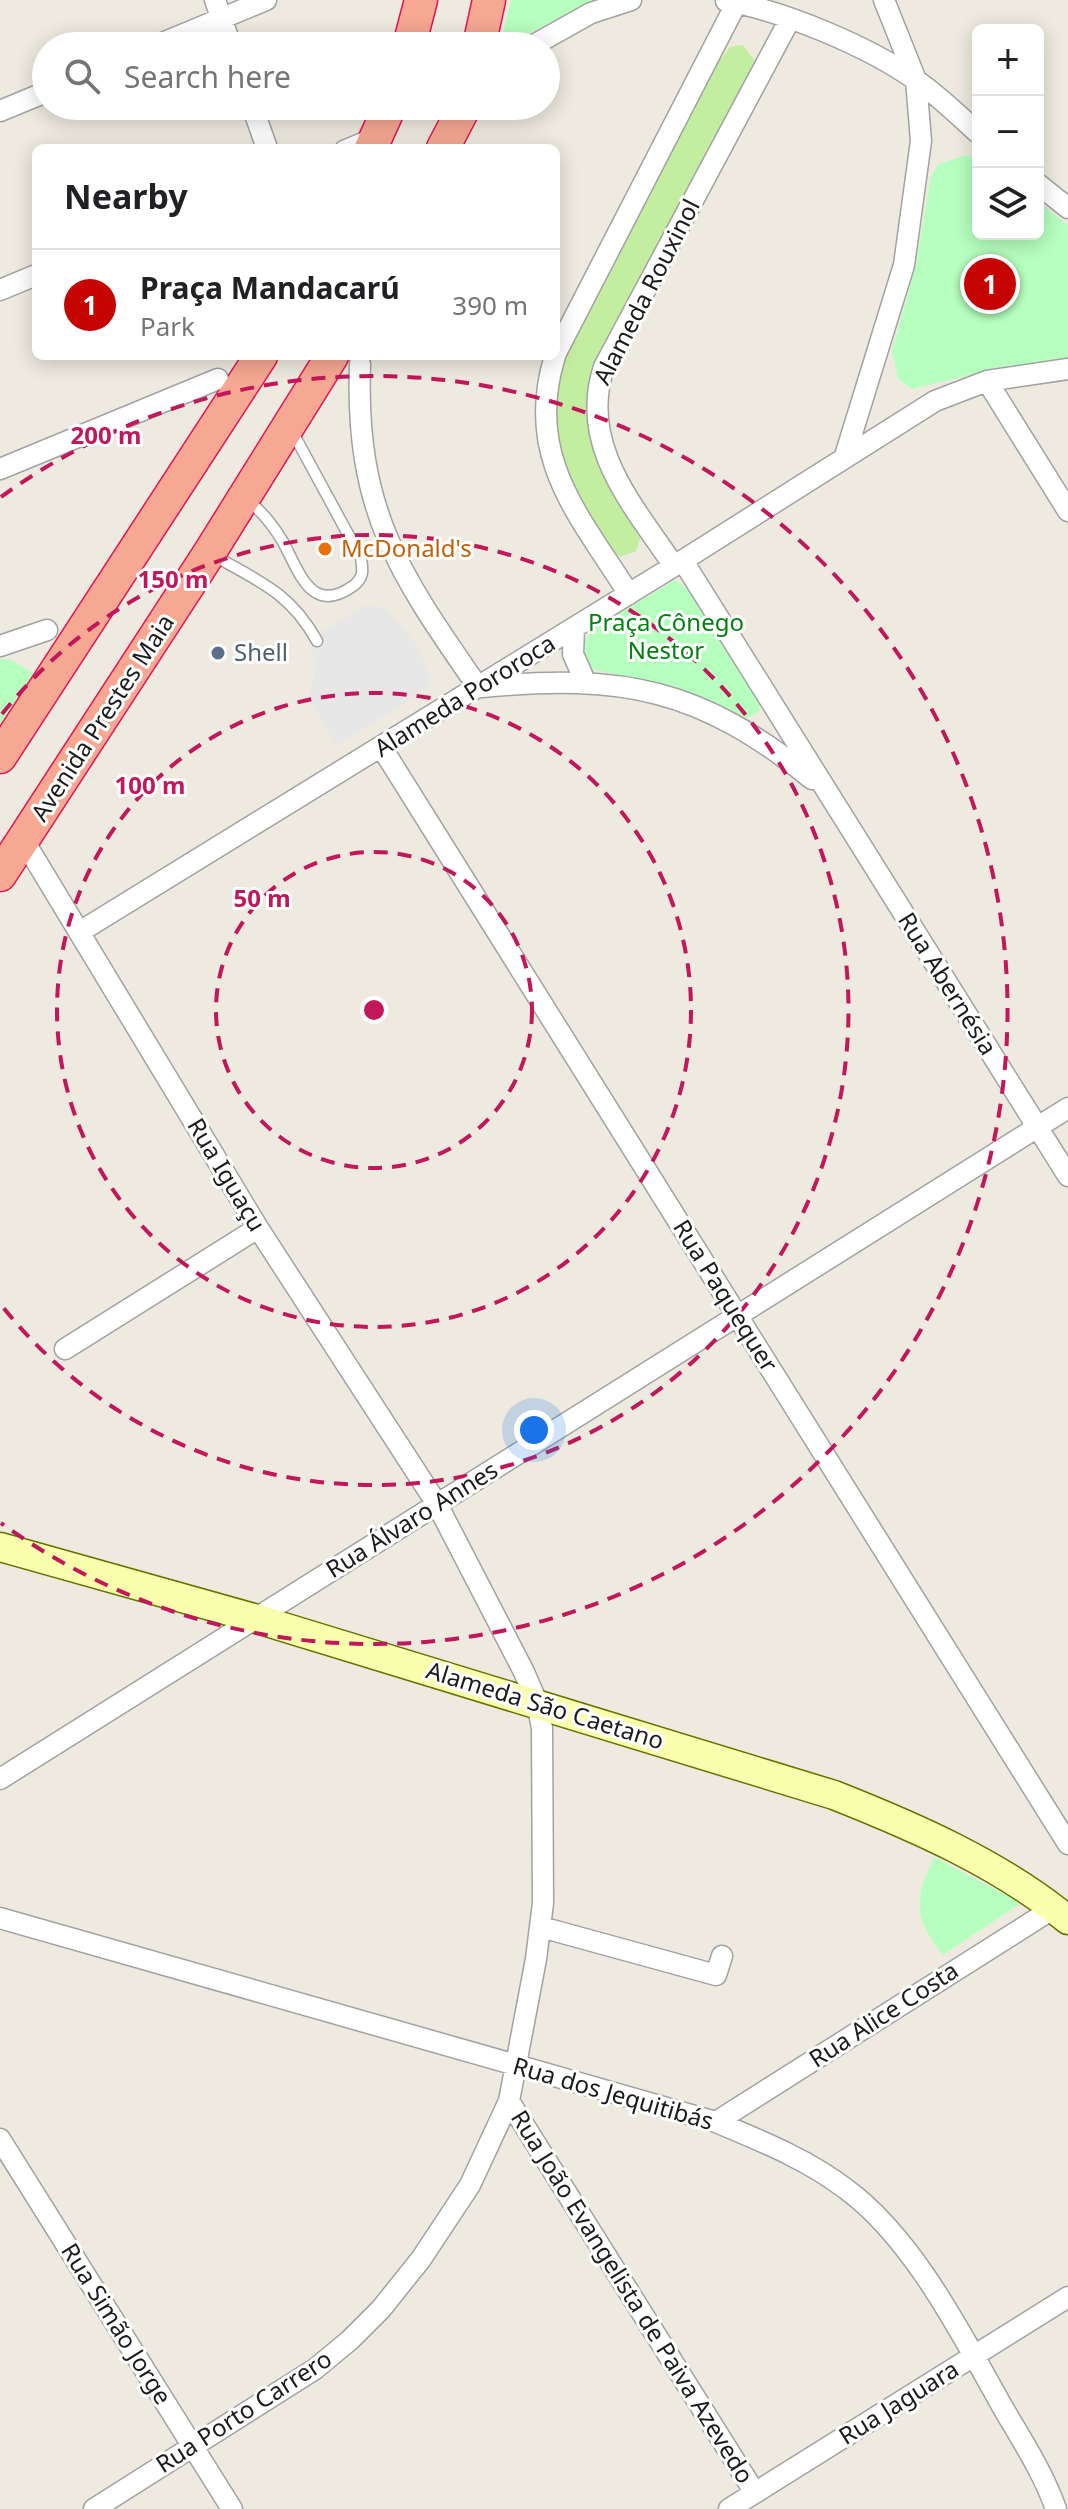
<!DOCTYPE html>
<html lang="en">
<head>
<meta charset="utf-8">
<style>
  body { margin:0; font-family:"Noto Sans",sans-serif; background:#f2f2f2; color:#202124 }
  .controls { position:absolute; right:24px; top:24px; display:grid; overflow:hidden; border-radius:12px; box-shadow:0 4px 20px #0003 }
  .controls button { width:72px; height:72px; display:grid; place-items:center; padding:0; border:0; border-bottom:2px solid #e0e0e0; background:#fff; color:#202124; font:40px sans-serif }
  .you { position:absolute; left:534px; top:1430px; width:28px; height:28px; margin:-20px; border:6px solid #fff; border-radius:50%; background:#1a73e8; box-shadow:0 0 0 12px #1a73e833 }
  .badge { display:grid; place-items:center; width:52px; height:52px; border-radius:50%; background:#c60500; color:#fff; font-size:26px; font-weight:700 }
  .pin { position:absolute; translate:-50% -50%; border:4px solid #fff; box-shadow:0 2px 8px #0006 }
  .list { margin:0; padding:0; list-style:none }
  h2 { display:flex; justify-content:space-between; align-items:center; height:104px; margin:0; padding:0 32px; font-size:34px }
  h2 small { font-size:26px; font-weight:400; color:#757577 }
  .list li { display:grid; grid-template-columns:52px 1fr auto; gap:24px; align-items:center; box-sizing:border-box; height:112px; padding:0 32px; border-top:2px solid #e0e0e0 }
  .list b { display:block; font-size:30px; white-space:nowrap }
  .list p { margin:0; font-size:26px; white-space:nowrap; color:#757577 }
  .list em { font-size:26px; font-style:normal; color:#757577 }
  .icon { flex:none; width:44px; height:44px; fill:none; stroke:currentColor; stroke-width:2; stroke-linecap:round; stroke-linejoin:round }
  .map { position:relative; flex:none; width:1068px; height:2509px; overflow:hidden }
  .search { position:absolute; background:#fff; box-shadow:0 4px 20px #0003; left:32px; top:32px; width:528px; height:88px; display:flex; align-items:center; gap:20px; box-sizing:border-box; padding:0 28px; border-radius:44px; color:#757577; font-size:30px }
  .panel { position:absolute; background:#fff; box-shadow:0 4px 20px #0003; left:32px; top:144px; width:528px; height:216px; border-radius:12px }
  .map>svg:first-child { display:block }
  .grass { fill:#c4ee9f }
  .park { fill:#b6ffbe }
  .parking { fill:#e7e7e7 }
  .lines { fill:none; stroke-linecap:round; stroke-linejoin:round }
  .service-casing { stroke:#a2a2a2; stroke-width:13 }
  .pedestrian-casing { stroke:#a2a2a2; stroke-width:17 }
  .minor-casing { stroke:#a2a2a2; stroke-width:23 }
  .secondary-casing { stroke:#657400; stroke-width:31 }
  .trunk-casing { stroke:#e61356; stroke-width:35 }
  .service { stroke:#fff; stroke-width:10 }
  .pedestrian { stroke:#fff; stroke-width:14 }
  .minor { stroke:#fff; stroke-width:20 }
  .secondary { stroke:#f9ffac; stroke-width:28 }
  .trunk { stroke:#f6a892; stroke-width:32 }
  .ring { fill:none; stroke:#c2185b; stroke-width:4; stroke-dasharray:14 10 }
  .food-dot { fill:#e8710a; stroke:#fff; stroke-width:3 }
  .service-dot { fill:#5c6f8a; stroke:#fff; stroke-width:3 }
  .labels { text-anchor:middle; stroke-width:6; stroke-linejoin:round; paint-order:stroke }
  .street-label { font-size:24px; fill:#1b1b1b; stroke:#fff }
  .food-label { font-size:24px; fill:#c56008; stroke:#fff; text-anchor:start }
  .park-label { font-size:24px; fill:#01820f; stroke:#fff }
  .service-label { font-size:24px; fill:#4e5e75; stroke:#fff; text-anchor:start }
  .centre { fill:#c2185b; stroke:#fff; stroke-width:4 }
  .ring-label { font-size:24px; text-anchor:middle; font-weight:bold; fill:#c2185b; stroke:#fff; stroke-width:6; stroke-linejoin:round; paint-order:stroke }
</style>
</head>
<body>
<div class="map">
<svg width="1068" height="2509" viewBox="0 0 1068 2509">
  <rect width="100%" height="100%" fill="#eeeadf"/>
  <path class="grass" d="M743,45l12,16 -2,9 -159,295c-23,84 17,102 47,171l-5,15 -16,6 -14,-12 -40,-71 -12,-41v-37l18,-57 145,-275 13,-17z"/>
  <path class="park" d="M511,0h85l-65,32 -18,14h-13z
    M966,155l12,4v75h60v-32l30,23v135l-78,10 -78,19 -14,-10 -6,-28 24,-87 15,-88 8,-12z
    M675,580l14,10 70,113v9l-12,6 -77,-33 -76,-15 -10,-12 -2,-13 10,-15z
    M0,659l11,1 30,17 -41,64z
    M934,1857l83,44 1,4 -75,50c-30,-37 -29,-56 -9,-98z"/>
  <path class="parking" d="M366,605l19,3 30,35 17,36 -8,12 -88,55 -27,-48 7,-34 -6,-25z"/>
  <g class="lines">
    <defs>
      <path id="service" d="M246,499c16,12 27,26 37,43 16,29 28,74 70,44 11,-8 10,-16 8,-28l-69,-127
        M211,554c47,27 79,38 106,87"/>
      <path id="pedestrian" d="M343,148l29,-12"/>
      <path id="minor" d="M215,0l16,46
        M726,1c58,10 144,46 191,80 22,15 41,34 61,52
        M155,46l111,-46
        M532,46l59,-33 40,-13
        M252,106l15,42
        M0,111l46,-19
        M1038,184l30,24
        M0,290l36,-15
        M556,353l181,-351
        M555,356c-31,100 23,158 74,238
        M360,364c-5,146 38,208 118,323
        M987,381l81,130
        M845,456l59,-191 17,-124 -5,-61 -32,-80
        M0,469l218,-90
        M683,561l385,615
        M674,566c-41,-61 -96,-121 -70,-199l186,-348
        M574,628l-1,26 12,27
        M0,646l47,-16
        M482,687c141,-13 218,1 330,92
        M382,748l686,1096
        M24,841l234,387 179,276 87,168 13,30 5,26 1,175 -7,56 -27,142 -39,84 -49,74 -40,50 -31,31 -35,29 -221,140
        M81,931l593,-365 261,-165 52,-20 81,-12
        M65,1349l193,-121
        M0,1779l1068,-671
        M0,1918l716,204c45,19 91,37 130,67 67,49 116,146 156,217 19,33 41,66 54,103
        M541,1927l175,48 6,-19
        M509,2101l246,392
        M716,2122l338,-214
        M0,2139l232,370
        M729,2509l339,-212"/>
      <path id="secondary" d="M0,1547l257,72 577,176c81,32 166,69 234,125"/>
      <path id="trunk" d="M409,46l12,-46
        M479,46l10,-46
        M371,148l19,-42
        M443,148l22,-42
        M0,757l261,-401
        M0,875l210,-323 122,-196"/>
    </defs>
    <use href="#service" class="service-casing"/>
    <use href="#pedestrian" class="pedestrian-casing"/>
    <use href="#minor" class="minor-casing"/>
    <use href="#secondary" class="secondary-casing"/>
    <use href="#trunk" class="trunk-casing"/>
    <use href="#service" class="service"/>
    <use href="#pedestrian" class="pedestrian"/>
    <use href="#minor" class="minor"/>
    <use href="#secondary" class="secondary"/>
    <use href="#trunk" class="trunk"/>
  </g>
  <g class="ring">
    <circle cx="374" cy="1010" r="158"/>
    <circle cx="374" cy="1010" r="317"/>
    <path d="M2 714A475 475 0 1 1 2 1306"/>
    <path d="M1 497A634 634 0 1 1 1 1523"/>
  </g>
  <circle class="food-dot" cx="325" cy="549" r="8"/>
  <circle class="service-dot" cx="218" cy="653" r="8"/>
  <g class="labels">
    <g class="street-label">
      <text transform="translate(647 292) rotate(-63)" y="8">Alameda Rouxinol</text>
      <text transform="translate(465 696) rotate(-32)" y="8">Alameda Pororoca</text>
      <text transform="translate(103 718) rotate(-57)" y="8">Avenida Prestes Maia</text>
      <text transform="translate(947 984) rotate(58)" y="8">Rua Abernésia</text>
      <text transform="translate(226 1175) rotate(59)" y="8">Rua Iguaçu</text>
      <text transform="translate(725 1296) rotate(58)" y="8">Rua Paquequer</text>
      <text transform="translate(412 1520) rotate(-32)" y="8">Rua Álvaro Annes</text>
      <text transform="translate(545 1706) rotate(17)" y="8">Alameda São Caetano</text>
      <text transform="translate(884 2015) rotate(-33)" y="8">Rua Alice Costa</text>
      <text transform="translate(613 2094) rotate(16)" y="8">Rua dos Jequitibás</text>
      <text transform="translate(632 2297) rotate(58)" y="8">Rua João Evangelista de Paiva Azevedo</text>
      <text transform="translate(116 2324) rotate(58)" y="8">Rua Simão Jorge</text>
      <text transform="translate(899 2403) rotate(-32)" y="8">Rua Jaguara</text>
      <text transform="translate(244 2412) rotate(-33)" y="8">Rua Porto Carrero</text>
    </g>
    <g class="food-label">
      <text x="341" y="557">McDonald's</text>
    </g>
    <g class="park-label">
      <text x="666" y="631">Praça Cônego<tspan x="666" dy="28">Nestor</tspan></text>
    </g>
    <g class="service-label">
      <text x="234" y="661">Shell</text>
    </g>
  </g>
  <circle cx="374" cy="1010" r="12" class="centre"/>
  <g class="ring-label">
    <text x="106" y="444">200 m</text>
    <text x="173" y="588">150 m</text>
    <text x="150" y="794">100 m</text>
    <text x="262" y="907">50 m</text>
  </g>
</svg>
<div class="controls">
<button>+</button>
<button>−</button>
<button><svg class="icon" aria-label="layers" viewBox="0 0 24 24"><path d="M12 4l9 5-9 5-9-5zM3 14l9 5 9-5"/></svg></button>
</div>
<div class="you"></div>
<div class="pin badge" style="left:990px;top:284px">1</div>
<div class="search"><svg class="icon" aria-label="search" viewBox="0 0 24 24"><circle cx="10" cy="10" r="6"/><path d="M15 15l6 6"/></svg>Search here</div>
<section class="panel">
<h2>Nearby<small></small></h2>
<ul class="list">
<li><span class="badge">1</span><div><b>Praça Mandacarú</b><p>Park</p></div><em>390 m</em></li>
</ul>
</section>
</div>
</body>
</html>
